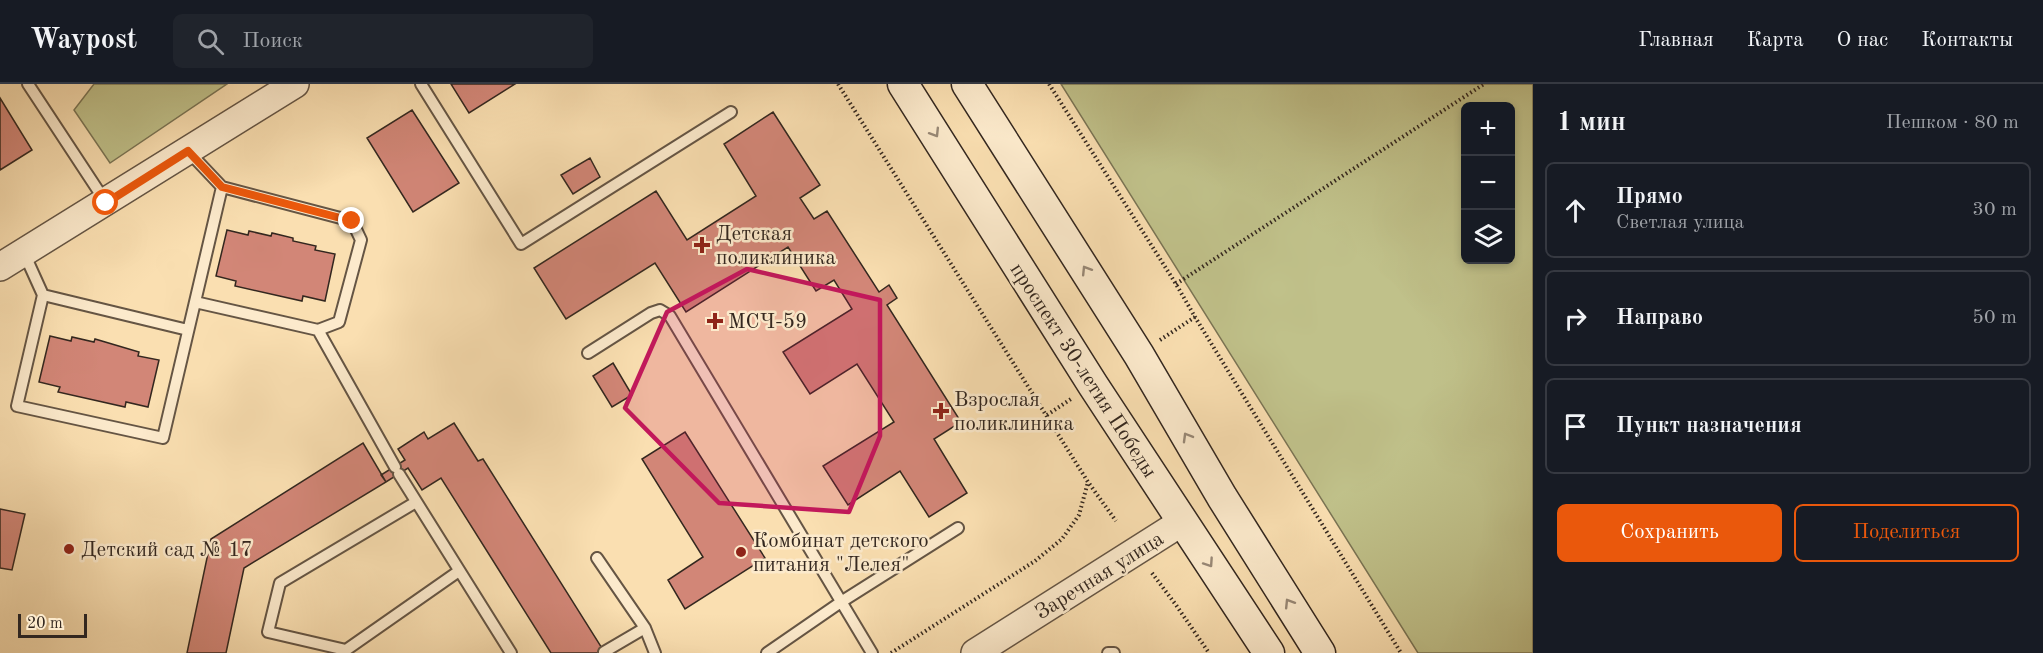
<!DOCTYPE html>
<html lang="ru">
<head>
<meta charset="utf-8">
<style>
  body { margin:0; font-family:"Old Standard TT",serif; background:#20242c; color:#f1f3f6 }
  .controls { position:absolute; right:18px; top:18px; display:grid; overflow:hidden; border-radius:9px; box-shadow:0 3px 9px #0003 }
  .controls button { width:54px; height:54px; display:grid; place-items:center; padding:0; border:0; border-bottom:2px solid #363941; background:#171b24; color:#f1f3f6; font:30px sans-serif }
  .scale { position:absolute; left:18px; bottom:15px; width:69px; box-sizing:border-box; padding-left:6px; border:3px solid #33271f; border-top:0; font-size:16px; line-height:21px; white-space:nowrap; color:#33271f; -webkit-text-stroke:4px #fceacc; paint-order:stroke }
  .stop { position:absolute; width:18px; height:18px; margin:-14px; border:4px solid #ea580c; border-radius:50%; background:#fff }
  .stop.end { background:#ea580c; border-color:#fff; box-shadow:0 2px 6px #0008 }
  .list { margin:0; padding:0; list-style:none }
  h2 { display:flex; justify-content:space-between; align-items:center; height:78px; margin:0; padding:0 24px; font-size:26px }
  h2 small { font-size:20px; font-weight:400; color:#9ea1a6 }
  .list li { display:grid; grid-template-columns:39px 1fr auto; gap:18px; align-items:center; box-sizing:border-box; height:96px; margin:0 12px 12px; padding:0 12px; border:2px solid #363941; border-radius:9px }
  .list b { display:block; font-size:22px; white-space:nowrap }
  .list p { margin:0; font-size:20px; white-space:nowrap; color:#9ea1a6 }
  .list em { font-size:20px; font-style:normal; color:#9ea1a6 }
  .actions { display:flex; gap:12px; padding:18px 24px }
  .actions a { flex:1; padding:14px 0; border:2px solid #ea580c; border-radius:9px; text-align:center; font-size:21px; color:#ea580c }
  .actions .main { background:#ea580c; color:#fff }
  .icon { flex:none; width:33px; height:33px; fill:none; stroke:currentColor; stroke-width:2; stroke-linecap:round; stroke-linejoin:round }
  .map { position:relative; flex:none; width:1533px; height:569px; overflow:hidden }
  header { display:flex; align-items:center; gap:36px; box-sizing:border-box; height:84px; padding:0 30px; background:#171b24; border-bottom:2px solid #363941 }
  header strong { font-size:28px }
  nav { display:flex; gap:33px; margin-inline-start:auto; font-size:21px }
  .search { width:420px; height:54px; background:#20242c; display:flex; align-items:center; gap:15px; box-sizing:border-box; padding:0 21px; border-radius:9px; color:#9ea1a6; font-size:22px }
  main { display:flex }
  aside { flex:1; background:#171b24 }
  .map>svg:first-child { display:block }
  .green { fill:#c0c18a; stroke:#7a7454; stroke-width:1.5; fill-rule:evenodd }
  .building { fill:#d28677; stroke:#33271f; stroke-width:1.5 }
  .lines { fill:none; stroke-linecap:round; stroke-linejoin:round }
  .service-casing { stroke:#655544; stroke-width:14 }
  .tertiary-casing { stroke:#655544; stroke-width:30 }
  .secondary-casing { stroke:#33271f; stroke-width:33 }
  .path { stroke:#33271f; stroke-width:4; stroke-dasharray:1.5 3; stroke-linecap:butt }
  .service { stroke:#fceacc; stroke-width:10 }
  .tertiary { stroke:#fceacc; stroke-width:27 }
  .secondary { stroke:#fceacc; stroke-width:30 }
  .oneway { stroke:#988876 }
  .route { stroke:#ea580c; stroke-width:8 }
  .marked { fill:#c2185b; fill-opacity:0.2; stroke:#c2185b; stroke-width:4.5; stroke-linejoin:round }
  .poi-dot { fill:#8f2418; stroke:#fceacc; stroke-width:2 }
  .labels { text-anchor:middle; stroke-width:5; stroke-linejoin:round; paint-order:stroke }
  .poi-label { font-size:21px; fill:#33271f; stroke:#fceacc; text-anchor:start }
  .street-label { font-size:21px; fill:#33271f; stroke:#fceacc }
</style>
</head>
<body>
<header>
<strong>Waypost</strong>
<div class="search"><svg class="icon" aria-label="search" viewBox="0 0 24 24"><circle cx="10" cy="10" r="6"/><path d="M15 15l6 6"/></svg>Поиск</div>
<nav><a>Главная</a><a>Карта</a><a>О нас</a><a>Контакты</a></nav>
</header>
<main>
<div class="map">
<svg width="1533" height="569" viewBox="0 0 1533 569">
  <rect width="100%" height="100%" fill="#fadfb1"/>
  <filter id="stains"><feTurbulence type="fractalNoise" baseFrequency=".00333" numOctaves="4"/><feColorMatrix values="0 0 0 0 .2 0 0 0 0 .09 0 0 0 0 .02 0 0 0 .5 -.17"/></filter>
  <radialGradient id="worn" r=".72"><stop offset=".6" stop-color="#630" stop-opacity="0"/><stop offset="1" stop-color="#630" stop-opacity=".3"/></radialGradient>
  <path class="green" d="M94,0h133l-117,79 -36,-53z
    M1061,0h472v569h-115zM1510,22v154h-44v-154z"/>
  <path class="building" d="M451,0h64l-46,29z
    M0,14l32,52 -32,20z
    M412,26l47,73 -46,29 -46,-74z
    M773,28l47,73 -20,13 14,21 13,-8 52,81 10,-7 8,13 -10,7 74,117 -27,17 33,54 -38,24 -29,-46 -52,34 -25,-39 71,-44 -37,-58 -47,30 -27,-42 69,-43 -18,-29 -18,11 -28,-44 -102,65 -31,-49 -89,56 -32,-51 122,-77 31,49 69,-44 -32,-52z
    M590,74l10,19 -27,17 -12,-19z
    M227,146l21,5 1,-4 22,5 1,-3 21,5v3l23,5 -1,4 20,4 -10,47 -22,-5 -1,5 -67,-15 1,-5 -20,-5z
    M50,252l21,5 1,-4 22,5 1,-3 44,13 -1,4 21,4 -11,47 -22,-5 -1,5 -67,-15 2,-5 -21,-5z
    M613,279l19,32 -20,12 -19,-31z
    M454,339l24,38 5,-2 122,194h-54l-110,-175 -19,12 -14,-22 -22,14 -5,-7 24,-15 -7,-11 26,-17 4,7z
    M685,348l80,126 -80,51 -17,-29 35,-23 -61,-98z
    M363,359l23,39 -142,86 -18,85h-39l24,-114z
    M0,425l25,5 -13,56 -12,-2z"/>
  <g class="lines">
    <defs>
      <path id="service" d="M28,0l77,117
        M421,0l100,160 210,-132
        M188,67l34,36 130,34 9,19 -22,82 -21,8 -123,-28
        M24,169l19,42 145,35
        M43,211l-26,111 146,32 59,-251
        M318,246l77,137
        M588,269l63,-40 9,-3 10,6 202,337
        M399,390l112,179
        M416,418l-136,81 -12,49 78,18 113,-79
        M597,474l48,70
        M604,568l41,-24 10,25
        M767,569l74,-51 117,-74
        M1108,569h6"/>
      <path id="tertiary" d="M0,183l295,-183
        M975,569l207,-131"/>
      <path id="secondary" d="M903,0l190,301 176,268
        M967,0l172,271 83,142 98,156"/>
    </defs>
    <use href="#service" class="service-casing"/>
    <use href="#tertiary" class="tertiary-casing"/>
    <use href="#secondary" class="secondary-casing"/>
    <path class="path" d="M838,0l250,398 28,39
      M1049,0l127,200 19,33 206,336
      M1176,200l308,-200
      M1160,256l35,-23
      M1047,331l24,-16
      M1152,489l24,32 33,48
      M891,569l144,-92 27,-22 17,-24 9,-33"/>
    <use href="#service" class="service"/>
    <use href="#tertiary" class="tertiary"/>
    <use href="#secondary" class="secondary"/>
  </g>
  <defs><path id="oneway-chevron" d="M-2-3.5L2.5 0L-2 3.5" fill="none" stroke-width="1.6" stroke-linecap="round" stroke-linejoin="round" transform="scale(1.5)"/></defs>
  <g class="oneway">
    <use href="#oneway-chevron" transform="translate(935 49) rotate(58)"/>
    <use href="#oneway-chevron" transform="translate(1086 186) rotate(-122)"/>
    <use href="#oneway-chevron" transform="translate(1187 353) rotate(-120)"/>
    <use href="#oneway-chevron" transform="translate(1209 479) rotate(56)"/>
    <use href="#oneway-chevron" transform="translate(1289 519) rotate(-122)"/>
  </g>
  <g class="lines">
    <path class="route" d="M106,119l82,-52 34,36 130,34"/>
  </g>
  <path class="marked" d="M747,185l133,31v136l-31,76 -130,-9 -94,-95 42,-96z"/>
  <g class="poi-dot">
    <path d="M699 152h6v6h6v6h-6v6h-6v-6h-6v-6h6z"/>
    <path d="M712 228h6v6h6v6h-6v6h-6v-6h-6v-6h6z"/>
    <path d="M938 318h6v6h6v6h-6v6h-6v-6h-6v-6h6z"/>
    <circle cx="69" cy="465" r="6"/>
    <circle cx="741" cy="468" r="6"/>
  </g>
  <g class="labels">
    <g class="poi-label">
      <text x="716" y="156">Детская<tspan x="716" dy="24">поликлиника</tspan></text>
      <text x="728" y="244">МСЧ-59</text>
      <text x="954" y="322">Взрослая<tspan x="954" dy="24">поликлиника</tspan></text>
      <text x="753" y="463">Комбинат детского<tspan x="753" dy="24">питания "Лелея"</tspan></text>
      <text x="81" y="472">Детский сад № 17</text>
    </g>
    <g class="street-label">
      <text transform="translate(1084 286) rotate(57)" y="7">проспект 30-летия Победы</text>
      <text transform="translate(1099 491) rotate(-32)" y="7">Заречная улица</text>
    </g>
  </g>
  <rect width="100%" height="100%" filter="url(#stains)"/>
  <rect width="100%" height="100%" fill="url(#worn)"/>
</svg>
<div class="controls">
<button>+</button>
<button>−</button>
<button><svg class="icon" aria-label="layers" viewBox="0 0 24 24"><path d="M12 4l9 5-9 5-9-5zM3 14l9 5 9-5"/></svg></button>
</div>
<div class="scale">20 m</div>
<div class="stop" style="left:106px;top:119px"></div>
<div class="stop end" style="left:352px;top:137px"></div>
</div>
<aside>
<h2>1 мин<small>Пешком · 80 m</small></h2>
<ul class="list">
<li><svg class="icon" aria-label="ahead" viewBox="0 0 24 24"><path d="M12 20V5M6 11l6-6 6 6"/></svg><div><b>Прямо</b><p>Светлая улица</p></div><em>30 m</em></li>
<li><svg class="icon" aria-label="right" viewBox="0 0 24 24"><path d="M7 20v-9h11M14 6l5 5-5 5"/></svg><div><b>Направо</b></div><em>50 m</em></li>
<li><svg class="icon" aria-label="arrive" viewBox="0 0 24 24"><path d="M6 21V4h12l-3 4 3 4H6"/></svg><div><b>Пункт назначения</b></div></li>
</ul>
<div class="actions"><a class="main">Сохранить</a><a>Поделиться</a></div>
</aside>
</main>
</body>
</html>
